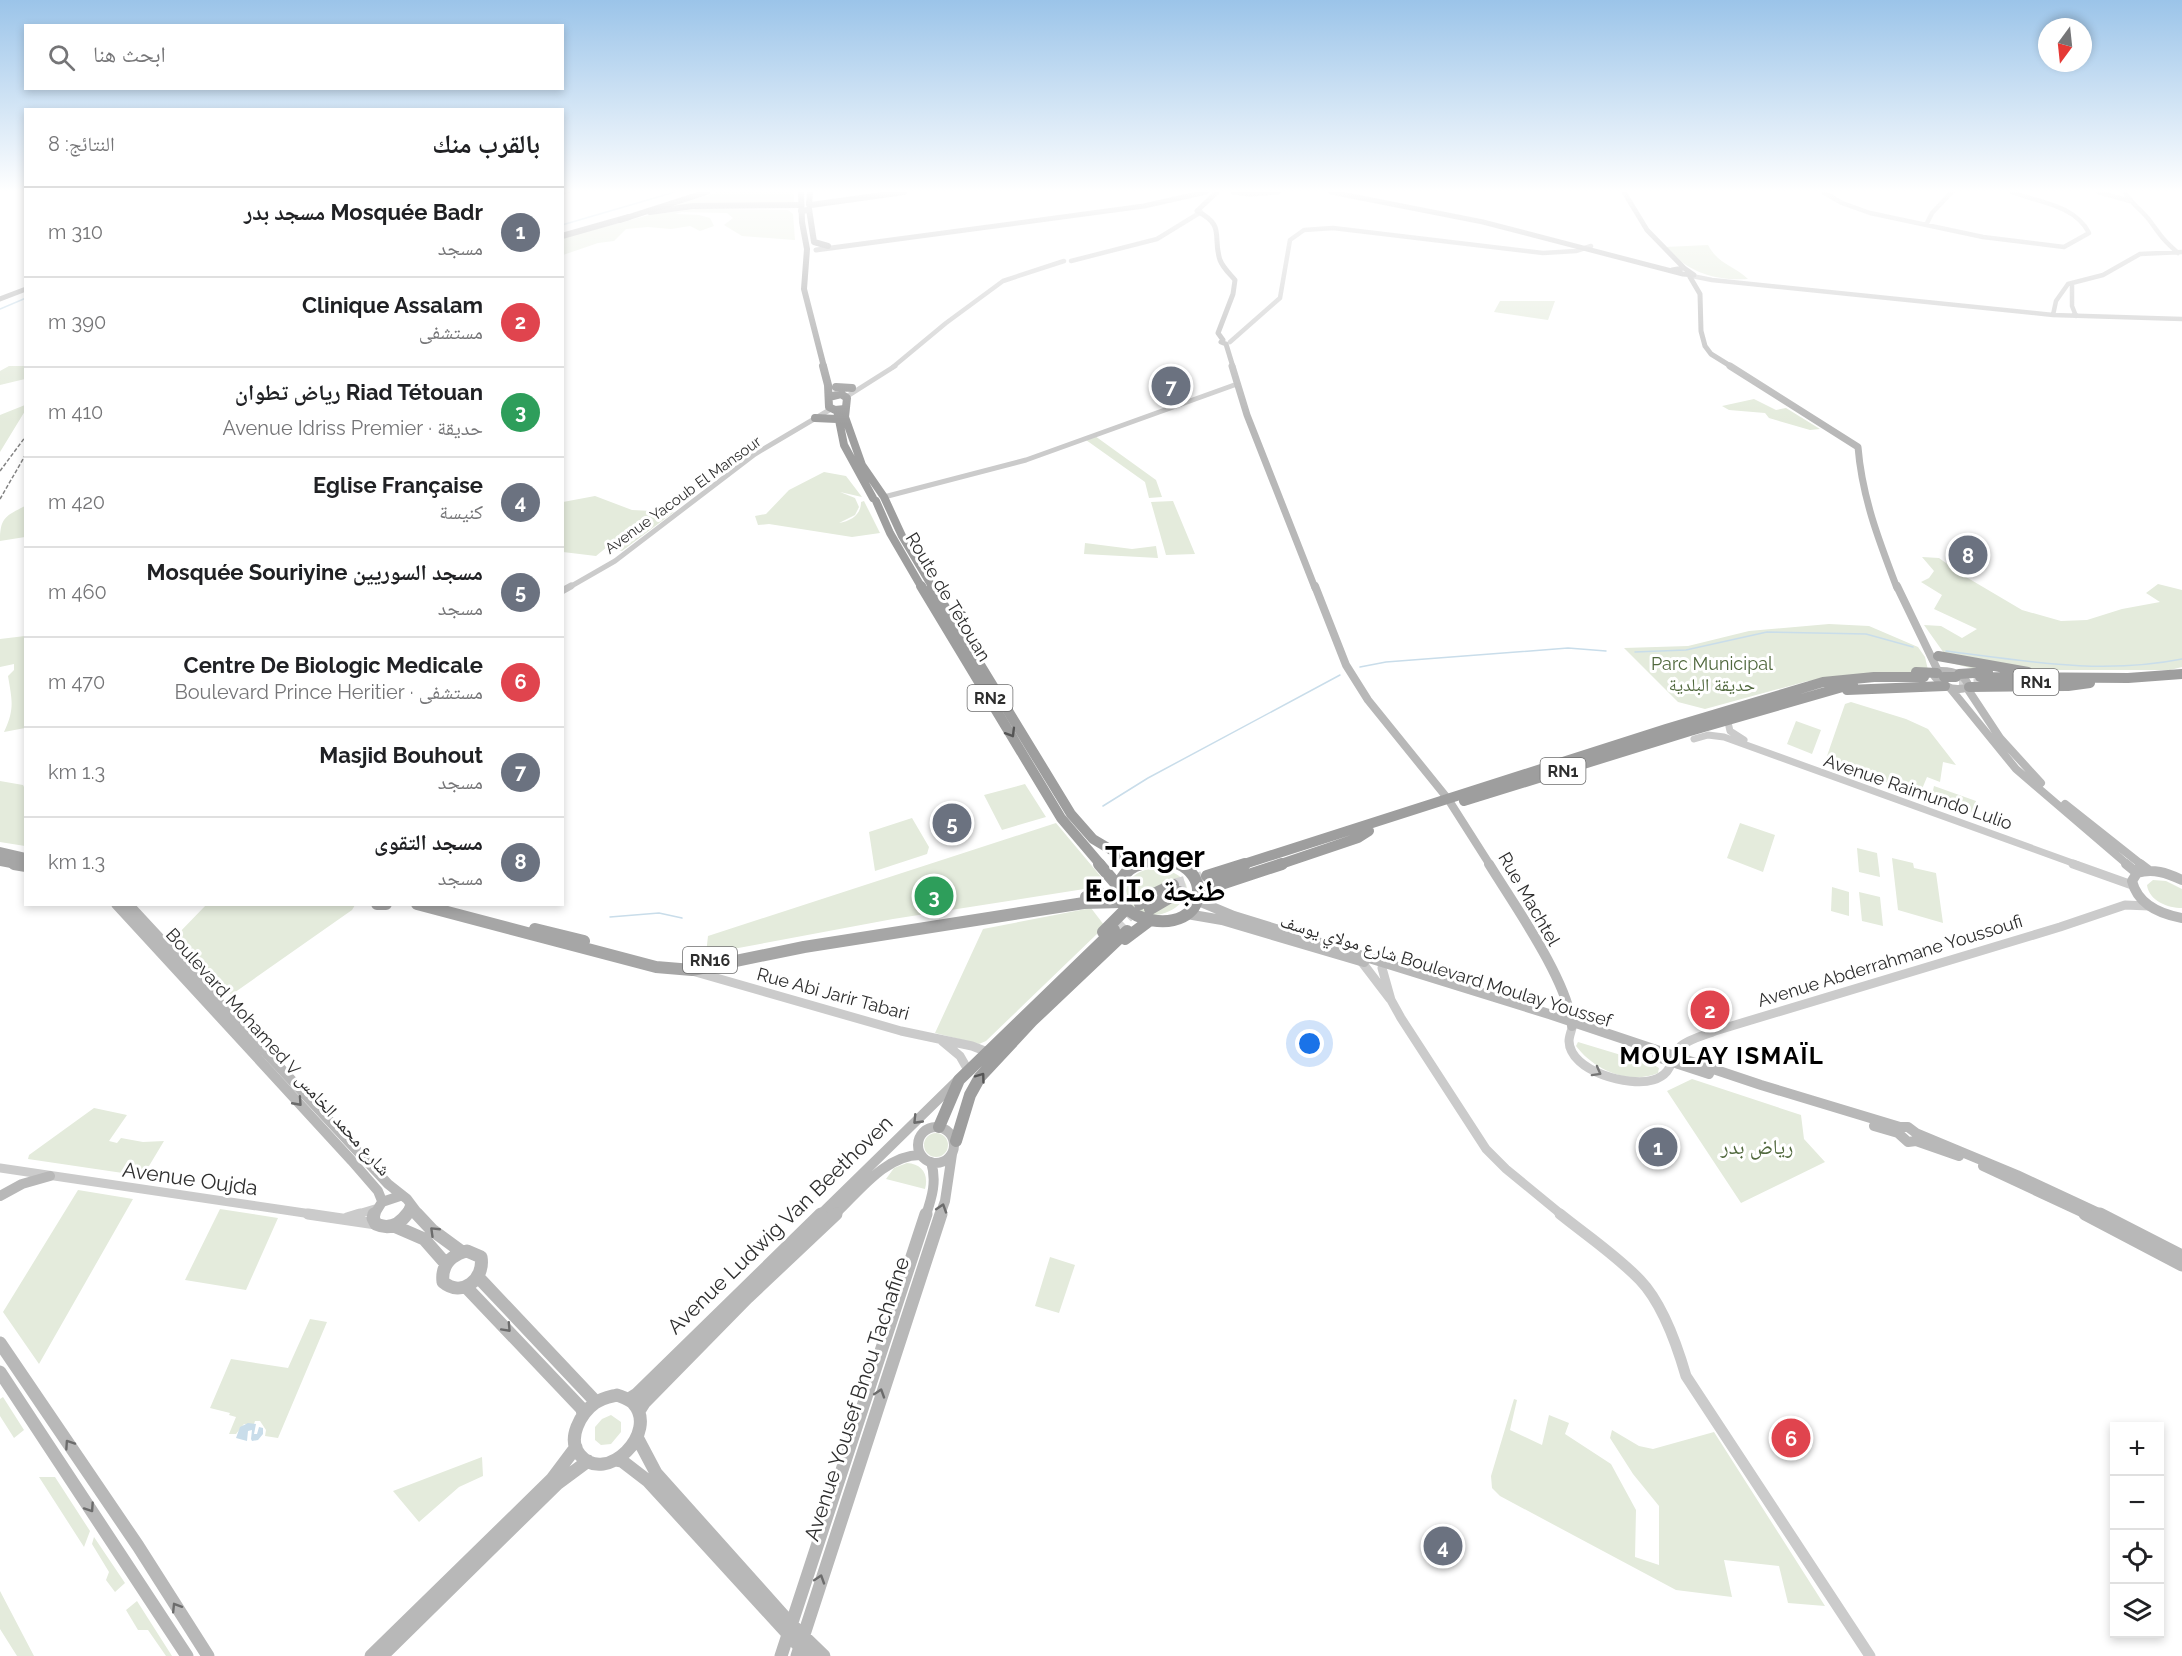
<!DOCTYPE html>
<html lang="ar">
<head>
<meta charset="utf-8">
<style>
  body { margin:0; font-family:Raleway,"Noto Naskh Arabic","Noto Sans Tifinagh",sans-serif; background:#f6f6f6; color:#202124; direction:rtl }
  .controls { position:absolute; right:18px; bottom:18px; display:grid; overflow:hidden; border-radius:0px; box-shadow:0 3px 9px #0003 }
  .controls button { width:54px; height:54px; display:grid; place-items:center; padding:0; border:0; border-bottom:2px solid #e0e0e0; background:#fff; color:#202124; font:30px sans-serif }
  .compass { position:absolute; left:2038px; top:18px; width:54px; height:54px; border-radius:50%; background:#fff; box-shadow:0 3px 9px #0003; rotate:195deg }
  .you { position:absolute; left:1310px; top:1044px; width:21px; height:21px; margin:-15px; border:4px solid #fff; border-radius:50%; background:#1a73e8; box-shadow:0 0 0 9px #1a73e833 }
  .badge { display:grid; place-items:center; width:39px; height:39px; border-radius:50%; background:#0b8043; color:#fff; font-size:20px; font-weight:700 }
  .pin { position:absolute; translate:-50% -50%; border:3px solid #fff; box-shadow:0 2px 6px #0006 }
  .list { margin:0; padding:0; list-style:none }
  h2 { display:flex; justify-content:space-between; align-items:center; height:78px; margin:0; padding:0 24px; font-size:26px }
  h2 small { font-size:20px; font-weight:400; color:#757577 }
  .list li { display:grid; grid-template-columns:39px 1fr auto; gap:18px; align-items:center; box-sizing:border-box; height:90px; padding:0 24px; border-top:2px solid #e0e0e0 }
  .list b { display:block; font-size:22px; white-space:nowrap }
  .list p { margin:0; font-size:20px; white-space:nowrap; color:#757577 }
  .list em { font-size:20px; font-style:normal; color:#757577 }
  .icon { flex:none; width:33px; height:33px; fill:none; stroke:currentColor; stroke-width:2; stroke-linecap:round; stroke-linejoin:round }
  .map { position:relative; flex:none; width:2182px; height:1656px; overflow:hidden; direction:ltr }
  .search { position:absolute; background:#fff; box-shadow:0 3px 9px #0003; left:24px; top:24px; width:540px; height:66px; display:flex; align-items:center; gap:15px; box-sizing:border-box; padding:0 21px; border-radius:0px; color:#757577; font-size:22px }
  .panel { position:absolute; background:#fff; box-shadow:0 3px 9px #0003; left:24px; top:108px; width:540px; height:798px; border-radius:0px; direction:rtl }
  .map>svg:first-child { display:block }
  .green { fill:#e4ebdc }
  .water { fill:#c9ddea }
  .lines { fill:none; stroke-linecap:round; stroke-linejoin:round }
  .stream { stroke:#c9ddea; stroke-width:1.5 }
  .trunk-tunnel-far1 { stroke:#d5d5d5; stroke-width:10; stroke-dasharray:10 4.5; stroke-linecap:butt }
  .trunk-tunnel { stroke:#d5d5d5; stroke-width:12; stroke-dasharray:12 6; stroke-linecap:butt }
  .tertiary-far4 { stroke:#cbcbcb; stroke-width:4.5 }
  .tertiary-far3 { stroke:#cbcbcb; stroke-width:5 }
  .tertiary-far2 { stroke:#cbcbcb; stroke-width:7 }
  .tertiary-far1 { stroke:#cbcbcb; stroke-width:9 }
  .tertiary { stroke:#cbcbcb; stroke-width:11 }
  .secondary-far4 { stroke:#b8b8b8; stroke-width:5 }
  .secondary-far3 { stroke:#b8b8b8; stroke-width:7 }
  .secondary-far2 { stroke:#b8b8b8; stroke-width:8 }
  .secondary-far1 { stroke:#b8b8b8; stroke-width:10 }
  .secondary { stroke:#b8b8b8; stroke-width:13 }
  .primary-far2 { stroke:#a6a6a6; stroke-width:6 }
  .primary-far1 { stroke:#a6a6a6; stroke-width:10 }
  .primary { stroke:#a6a6a6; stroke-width:12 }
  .trunk-far3 { stroke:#9e9e9e; stroke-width:6 }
  .trunk-far2 { stroke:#9e9e9e; stroke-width:8 }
  .trunk-far1 { stroke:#9e9e9e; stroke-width:10 }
  .trunk { stroke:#9e9e9e; stroke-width:12 }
  .rail { stroke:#838383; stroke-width:1.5; stroke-dasharray:4 2; stroke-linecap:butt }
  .primary-bridge { stroke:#a6a6a6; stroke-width:6 }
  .oneway { stroke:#555 }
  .oneway2 { stroke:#757575 }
  .oneway3 { stroke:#6c6c6c }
  .labels { text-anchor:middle; stroke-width:6; stroke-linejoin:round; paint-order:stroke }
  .far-street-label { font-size:15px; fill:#2e2e2e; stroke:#fff }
  .shield { fill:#fff; stroke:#6d6d6d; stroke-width:1.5 }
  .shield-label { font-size:16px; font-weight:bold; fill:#2e2e2e }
  .street-label { font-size:18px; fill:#2e2e2e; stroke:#fff }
  .park-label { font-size:18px; fill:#50683d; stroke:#fff }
  .near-park-label { font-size:21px; fill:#50683d; stroke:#fff }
  .near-street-label { font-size:21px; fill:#2e2e2e; stroke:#fff }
  .district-label { font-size:24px; font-weight:bold; letter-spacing:1.5px; fill:#000; stroke:#fff }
  .town-label { font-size:30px; font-weight:bold; fill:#000; stroke:#fff }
</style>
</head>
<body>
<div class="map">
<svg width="2182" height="1656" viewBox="0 0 2182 1656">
  <rect width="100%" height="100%" fill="#fff"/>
  <path class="green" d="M719,192h75v10l-121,4z
    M696,209l92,1 5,4 2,26 -53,-4 -18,-11 9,-7 -6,-5 -45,-1 -7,2 24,1 11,3 4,8 -14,5 -10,-5 -19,3 -23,-2 -22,2 -12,12 -16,2 -35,12v-17l86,-23z
    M1708,245c10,19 25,20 40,34 -34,2 -60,-7 -83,-32z
    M1500,301h55l-7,19 -54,-8z
    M9,366h16v13l-25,6v-14z
    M1754,399l22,11 10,-2 34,21 -10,1 -41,-12 -4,-5 -36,-3 -7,-4z
    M25,405v6l-25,41v-37z
    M1095,436l61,44 6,17 -13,1 -4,-16 -59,-42z
    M824,472l22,4 16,21 -22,-5 15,6 4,9 -4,8 -16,8c12,-2 22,-8 22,-21l3,-1 16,32 -28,4 -83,-13 -11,1 -3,-9 11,-2 23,-24z
    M595,496l37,14 42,2 -52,39 -15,-4 -11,9 -33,-4v-50z
    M1173,501l22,53 -29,1 -15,-53z
    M25,506v31l-25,4c0,-24 6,-25 25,-35z
    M1085,543l47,6 24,-3 2,12 -74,-4z
    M1922,557l17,1 22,16 61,36 39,11 26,-1 35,-11 38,-7 -14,-9 12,-9 24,6v77l-12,3h-192l-27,-7 -27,-38 17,1 21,12 15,-9 -43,-20 8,-14 -21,-13 8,-4 5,-7z
    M1829,624l40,2 49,21 7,10 3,13 -8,3 -112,8 -103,28 -27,-7 -54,-54 64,-2 61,-15z
    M25,636v92l-21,4c11,-23 8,-32 4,-56l6,-6v-6l-14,3v-28z
    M1851,702l55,17 22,10 28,36 -13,-3 -3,20 -13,-5 -5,12 -8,-2 -10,3 -18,-8 -52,-17 1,-2 -7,-4 -1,-3 18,-52z
    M1796,721l25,9 -9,24 -25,-10z
    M0,781l23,4 2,4v57l-25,-4z
    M1025,784l21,33 -44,13 -18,-35z
    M1934,786l42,15 -3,12 -42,-14z
    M912,818l17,29 -2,7 -52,17 -6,-39z
    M1056,823l46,55 -5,9 -204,32 -187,35 2,-18z
    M1740,823l35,12 -12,37 -36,-14z
    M1857,848l20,5 3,24 -21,-5z
    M1892,858l21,5 1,5 22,5 7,50 -45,-13z
    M1159,868c73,16 -18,82 -33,23 3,-17 16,-22 33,-23z
    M2153,880l13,1 16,8v19c-14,0 -33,-7 -35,-23z
    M1832,887l17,5v24l-18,-5z
    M1859,892l21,5 3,29 -21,-5z
    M206,905v-1l149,1 -3,5 -121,85 -55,-59z
    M1091,908l13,17 -6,8 -112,108 -7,3 -44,-11 48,-104z
    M1578,1042l76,23 5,3 -1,5c-29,12 -64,-3 -82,-27z
    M1692,1079l109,36 3,24 21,23 -84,41 -74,-112z
    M94,1108l33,7 -18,26 8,2 4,-5 22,4 21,-1 -21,35 -115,-17 1,-4z
    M924 1145a12 12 0 1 1 24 0a12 12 0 1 1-24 0Z
    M907,1163c15,1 22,11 18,26l-39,-10 8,-11z
    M78,1190l55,9 -94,165 -36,-52z
    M220,1209l58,9 -32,72 -61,-10z
    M1050,1257l25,8 -16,48 -24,-7z
    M310,1319l17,3 -49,116 -13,-2 1,-6 -6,-9h-5l-1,3h-10l-8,10h-7l7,-17 -7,-2 1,-2 -20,-5 21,-49 57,9z
    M3,1397l21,33 -10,8 -14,-22v-17z
    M1514,1399l3,1 -7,30 32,15 7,-30 20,8 -4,11 46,30 25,46 -1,47 24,8v-59l-26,-32 -23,-36 2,-8 27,16 14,3 61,-17 111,174 -37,-3 -9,-37 -55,-6 8,37 -56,-7 -176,-94 -8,-8 -1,-12z
    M611,1415l10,7v10l-10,12 -10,1 -6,-5v-13l7,-8z
    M482,1457l1,19 -24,11 -40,35 -26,-31z
    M39,1477h16l35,54 -6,16z
    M94,1537l31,46 -10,9 -9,-12 3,-8 -17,-28z
    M0,1591l34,65h-17l-17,-27z
    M137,1601l35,55h-6l-18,-26h-10l-12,-20z"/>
  <path class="water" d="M248,1423l8,1 -2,10h3l2,-7 4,1v6l-5,6 -6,1 -1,-2 1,-9 -4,1 -1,10 -11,-3 4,-11z"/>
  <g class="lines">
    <path class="stream" d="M562,225l113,-33
      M0,309l26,-11
      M1946,651c80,10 156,24 236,8
      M1635,652l51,-2 81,-18 99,2 47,13
      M1360,667l26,-5 182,-14 38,3
      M1103,806l45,-28 192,-103
      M610,917l49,-4 23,5"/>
    <path class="trunk-tunnel-far1" d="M1959,681h23"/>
    <path class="trunk-tunnel" d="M1173,885l34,-9
      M1114,930l24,-24"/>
    <path class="tertiary-far4" d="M1823,192l19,11 28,10 113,24 81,10 25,-14c-14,-28 -51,-31 -78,-41
      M2098,192l32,9
      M2125,192c6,12 17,18 25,29 11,15 13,19 28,32
      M1926,225l6,-12 20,-21
      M1071,261l86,-22 44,-27
      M1692,276l20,4 341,35 129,4
      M2072,283v23l4,10
      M2053,315l3,-14 12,-17 35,-9 37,-21 42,-2
      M1230,342l50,-44 10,-58 14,-10 29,-2 210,25 33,-2 15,-5
      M893,367l53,-44 57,-42 61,-20"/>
    <path class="tertiary-far3" d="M846,397l49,-31
      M884,497l142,-37 211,-76
      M568,588l47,-27 140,-107 76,-45"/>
    <path class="tertiary-far2" d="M562,591l9,-5
      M1727,718l3,13 14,9
      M1694,739l14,-4 16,2 354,128"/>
    <path class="tertiary-far1" d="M2073,864l59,21
      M1361,961l29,38
      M1382,968l9,32 10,18 85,131 20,20 56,46
      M692,971l209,60 71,15 18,7
      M1572,1028c-1,4 -3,9 -3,13 1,31 61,46 84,39 22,-7 16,-22 28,-34 8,-7 24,-11 34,-15l345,-104 65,-22 24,1
      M942,1041l18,15 8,14
      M0,1168l318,47
      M355,1215l20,-6"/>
    <path class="tertiary" d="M308,1214l68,10
      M1560,1214c26,21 56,41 80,66 23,24 37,65 46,96l184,280
      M347,1218l13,-4"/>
    <path class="secondary-far4" d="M1217,192l-20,19c29,15 15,25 23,49 3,8 10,14 15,20l-2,14 -15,39 5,7 -2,2 5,2 7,23
      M1233,192l17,2 28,-2
      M1331,192l152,30 200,52 11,1 -10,-7 -12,2
      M1624,192l23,38 37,38
      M816,250l328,-44 62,-14
      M1690,277l10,17 1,37 4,15 6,8 21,13
      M0,299l26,-10"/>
    <path class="secondary-far3" d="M1232,366l15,49 68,173
      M1730,366l128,81c4,50 21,94 39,141"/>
    <path class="secondary-far2" d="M1315,586l31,79 22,35 80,99 42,66
      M1897,586l41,85
      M1941,671c13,0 24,3 28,16 -14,5 -25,1 -34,-10z
      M1950,688l66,81 112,96
      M1967,688l33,50 41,45
      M2065,804l77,61"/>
    <path class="secondary-far1" d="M1489,864c24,39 80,118 83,162
      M2126,864l11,9
      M2140,864l8,6
      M2182,880c-15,-7 -29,-12 -45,-7l-5,8c6,24 28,33 50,37
      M1198,901l36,15 315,98 212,71 139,42h8l8,6 101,42 86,40
      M116,904l236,257 26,30 4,10
      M128,904l260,280 19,15 12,16
      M1187,914l35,6 142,42
      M1657,1057l52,17
      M1874,1126l24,7
      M918 1145a18 18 0 1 1 36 0a18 18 0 1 1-36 0Z
      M1898,1133l10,9 8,-1 43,15
      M1983,1166l105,49
      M0,1196l22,-12 28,-8
      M374,1215l8,-13 18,-6
      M406,1215l4,-9
      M820,1215l137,-134
      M834,1215c24,-22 51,-60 86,-60
      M926,1215c6,-18 11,-34 5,-53
      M940,1215l5,-14 7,-47"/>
    <path class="secondary" d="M374,1214l-1,4 3,6c13,6 23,1 31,-10
      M417,1214l15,16 30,22
      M2085,1214l97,51
      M2100,1214l82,42
      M394,1226l30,13 22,25
      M467,1251l14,6c4,22 -19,41 -38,25 -2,-17 8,-27 24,-31z
      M478,1277l118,125
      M466,1287l116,122 1,6
      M0,1343l138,203 70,110
      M0,1372l187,284
      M617,1395c5,2 12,4 16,8 27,29 -27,83 -53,52 -14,-16 1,-42 15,-52 7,-5 14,-6 22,-8z
      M629,1399l8,-5 184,-180
      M639,1411l5,-8 103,-105 89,-84
      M637,1437l19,36 135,151 33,32
      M616,1460l6,1 26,20 160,175
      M371,1656l181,-177 24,-32
      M382,1656l175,-172 31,-23
      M781,1656l145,-442
      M797,1656l144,-442"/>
    <path class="primary-far2" d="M811,205l93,-13
      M650,212l43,-6 107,-1
      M562,236l67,-19"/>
    <path class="primary-far1" d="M0,852l26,6
      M0,861l22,4"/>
    <path class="primary" d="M14,864l12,2
      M1086,897l32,-4
      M377,904h9
      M417,904l239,63 36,3 112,-23 280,-44 37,-1
      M535,929l49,12"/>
    <path class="trunk-far3" d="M801,192l1,30 5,27 -3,40 20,78
      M809,204l1,-12
      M809,209l5,33 14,4
      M620,220l87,-28"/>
    <path class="trunk-far2" d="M823,366l5,19 1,22 6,3 10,-1
      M836,387l16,1
      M829,397l12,-3 6,4 -2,19 17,48 22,32 18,39 31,52
      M837,410l7,35 29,53
      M815,418l22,1
      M876,501l14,32 32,55"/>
    <path class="trunk-far1" d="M921,586l140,232 40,47
      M932,586l139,228 22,25 42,25
      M1938,656l90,16
      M1916,672l21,1
      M1959,674l29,-2
      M1944,677h12
      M1980,677l148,1 54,-4
      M1969,687l99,-1 22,-3
      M1847,690l98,-4
      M1464,801l226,-70 163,-47
      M1137,865l19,-5 26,5
      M1241,865l425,-136 157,-47 51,-5h50
      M1278,865l80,-27 11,-7"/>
    <path class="trunk" d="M1099,864l19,22
      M1142,864c-9,2 -17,8 -21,16 -18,43 75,60 77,13 1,-13 -8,-24 -19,-29
      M1207,876l38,-12
      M1200,891l82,-27
      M1140,904l10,-8 23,-11
      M1150,909l29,-17
      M1103,932l23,-23
      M1125,939l24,-18
      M939,1127l20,-47 155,-150
      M956,1141l14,-46 10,-18 52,-56 95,-90"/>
    <path class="rail" d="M562,194l8,-2
      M0,471l26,-35
      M0,499l26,-45"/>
    <path class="primary-bridge" d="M801,211l7,-1"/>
  </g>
  <defs><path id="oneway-chevron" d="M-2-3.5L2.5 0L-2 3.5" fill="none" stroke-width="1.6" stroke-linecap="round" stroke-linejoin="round" transform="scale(1.5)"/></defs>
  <g class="oneway">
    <use href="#oneway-chevron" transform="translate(1011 733) rotate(59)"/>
    <use href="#oneway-chevron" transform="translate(981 1077) rotate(-54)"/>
  </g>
  <use class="oneway2" href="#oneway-chevron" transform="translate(1597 1072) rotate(29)"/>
  <g class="oneway3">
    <use href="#oneway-chevron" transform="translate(298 1102) rotate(48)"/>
    <use href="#oneway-chevron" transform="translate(917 1120) rotate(134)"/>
    <use href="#oneway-chevron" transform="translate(942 1208) rotate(-72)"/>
    <use href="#oneway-chevron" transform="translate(434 1231) rotate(-136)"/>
    <use href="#oneway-chevron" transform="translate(507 1328) rotate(47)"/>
    <use href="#oneway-chevron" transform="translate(880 1393) rotate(-72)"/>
    <use href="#oneway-chevron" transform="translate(69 1444) rotate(-124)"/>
    <use href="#oneway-chevron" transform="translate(90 1508) rotate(56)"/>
    <use href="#oneway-chevron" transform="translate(820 1579) rotate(-72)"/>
    <use href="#oneway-chevron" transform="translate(176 1607) rotate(-122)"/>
  </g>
  <linearGradient id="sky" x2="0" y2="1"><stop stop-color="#9bc4e9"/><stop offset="0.45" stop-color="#fff"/><stop offset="1" stop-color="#fff" stop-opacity="0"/></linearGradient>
  <rect width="2182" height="424" fill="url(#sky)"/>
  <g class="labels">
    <g class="far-street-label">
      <text transform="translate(683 495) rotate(-36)" y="5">Avenue Yacoub El Mansour</text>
    </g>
    <g class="shield">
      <rect x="2013.5" y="669" width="45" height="26" rx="4.5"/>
      <rect x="967.5" y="685" width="45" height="26" rx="4.5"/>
      <rect x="1540.5" y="758" width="45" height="26" rx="4.5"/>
      <rect x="683" y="947" width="54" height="26" rx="4.5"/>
    </g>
    <g class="shield-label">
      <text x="2036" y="688">RN1</text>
      <text x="990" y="704">RN2</text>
      <text x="1563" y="777">RN1</text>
      <text x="710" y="966">RN16</text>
    </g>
    <g class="street-label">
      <text transform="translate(948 597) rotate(59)" y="6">Route de Tétouan</text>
      <text transform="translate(1918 792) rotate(19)" y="6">Avenue Raimundo Lulio</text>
      <text transform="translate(1529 899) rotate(60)" y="6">Rue Machtel</text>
      <text transform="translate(1890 961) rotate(-17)" y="6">Avenue Abderrahmane Youssoufi</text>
      <text transform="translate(1446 971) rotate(17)" y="6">شارع مولاي يوسف Boulevard Moulay Youssef</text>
      <text transform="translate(833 994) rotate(15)" y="6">Rue Abi Jarir Tabari</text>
      <text transform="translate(278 1052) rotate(48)" y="6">Boulevard Mohamed V شارع محمد الخامس</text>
    </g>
    <g class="park-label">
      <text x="1712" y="670">Parc Municipal<tspan x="1712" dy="21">حديقة البلدية</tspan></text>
    </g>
    <g class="near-park-label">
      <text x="1757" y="1154">رياض بدر</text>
    </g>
    <g class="near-street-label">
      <text transform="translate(190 1179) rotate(8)" y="7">Avenue Oujda</text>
      <text transform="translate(780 1225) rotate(-44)" y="7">Avenue Ludwig Van Beethoven</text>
      <text transform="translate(857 1399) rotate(-72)" y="7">Avenue Yousef Bnou Tachafine</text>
    </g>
    <g class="district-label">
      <text x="1722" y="1064">MOULAY ISMAÏL</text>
    </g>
    <g class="town-label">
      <text x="1155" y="867">Tanger<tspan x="1155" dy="34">ⵟⴰⵏⵊⴰ طنجة</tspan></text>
    </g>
  </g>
</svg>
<div class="controls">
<button>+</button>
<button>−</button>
<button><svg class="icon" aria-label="locate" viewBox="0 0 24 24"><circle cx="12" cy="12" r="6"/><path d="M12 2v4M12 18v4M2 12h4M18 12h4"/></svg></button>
<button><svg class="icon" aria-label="layers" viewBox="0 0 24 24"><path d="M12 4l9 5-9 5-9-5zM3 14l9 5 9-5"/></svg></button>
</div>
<svg class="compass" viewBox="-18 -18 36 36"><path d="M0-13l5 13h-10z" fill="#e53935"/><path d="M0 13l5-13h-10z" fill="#757577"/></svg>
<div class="you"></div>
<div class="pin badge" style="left:1658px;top:1147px;background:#6b7280">1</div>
<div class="pin badge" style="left:1710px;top:1010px;background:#e0444e">2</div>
<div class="pin badge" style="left:934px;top:896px;background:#2e9e5b">3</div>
<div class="pin badge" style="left:1443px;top:1546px;background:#6b7280">4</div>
<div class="pin badge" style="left:952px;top:823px;background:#6b7280">5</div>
<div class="pin badge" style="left:1791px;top:1438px;background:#e0444e">6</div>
<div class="pin badge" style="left:1171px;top:386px;background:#6b7280">7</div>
<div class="pin badge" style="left:1968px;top:555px;background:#6b7280">8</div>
<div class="search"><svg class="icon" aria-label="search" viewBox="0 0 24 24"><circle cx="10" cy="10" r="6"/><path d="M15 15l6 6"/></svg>ابحث هنا</div>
<section class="panel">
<h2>بالقرب منك<small>النتائج: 8</small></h2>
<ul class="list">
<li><span class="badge" style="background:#6b7280">1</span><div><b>Mosquée Badr مسجد بدر</b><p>مسجد</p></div><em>310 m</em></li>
<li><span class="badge" style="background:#e0444e">2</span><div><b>Clinique Assalam</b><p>مستشفى</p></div><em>390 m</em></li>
<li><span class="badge" style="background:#2e9e5b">3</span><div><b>Riad Tétouan رياض تطوان</b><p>حديقة · Avenue Idriss Premier</p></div><em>410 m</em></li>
<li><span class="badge" style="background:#6b7280">4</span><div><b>Eglise Française</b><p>كنيسة</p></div><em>420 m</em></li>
<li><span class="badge" style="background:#6b7280">5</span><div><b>مسجد السوريين Mosquée Souriyine</b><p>مسجد</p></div><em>460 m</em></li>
<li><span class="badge" style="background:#e0444e">6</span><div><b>Centre De Biologic Medicale</b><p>مستشفى · Boulevard Prince Heritier</p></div><em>470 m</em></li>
<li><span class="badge" style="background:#6b7280">7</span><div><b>Masjid Bouhout</b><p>مسجد</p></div><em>1.3 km</em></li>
<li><span class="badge" style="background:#6b7280">8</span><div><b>مسجد التقوى</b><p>مسجد</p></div><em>1.3 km</em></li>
</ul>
</section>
</div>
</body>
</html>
